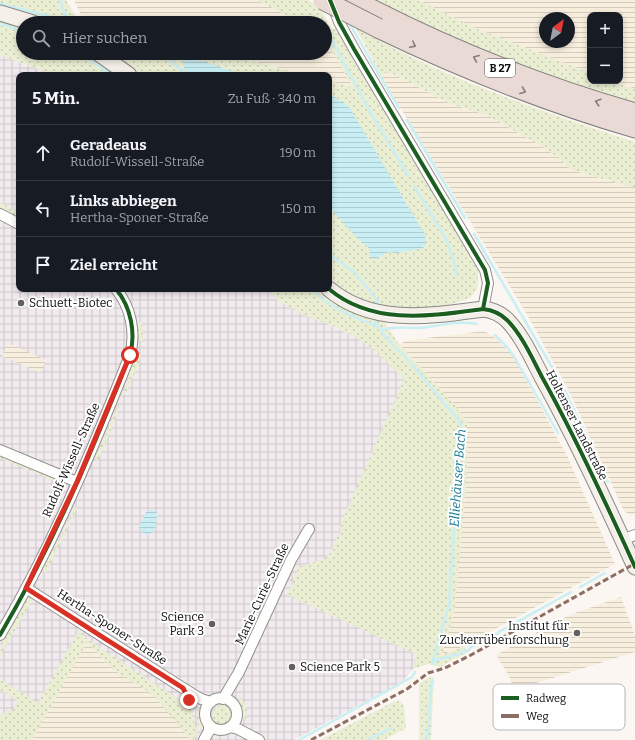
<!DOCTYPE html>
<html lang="de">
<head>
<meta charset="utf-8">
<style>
  body { margin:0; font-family:Bitter,serif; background:#242831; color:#f1f3f6 }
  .controls { position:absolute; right:12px; top:12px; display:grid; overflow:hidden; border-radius:8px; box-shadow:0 2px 6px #0003 }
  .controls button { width:36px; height:36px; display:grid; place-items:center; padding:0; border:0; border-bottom:1px solid #363941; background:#171b24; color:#f1f3f6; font:20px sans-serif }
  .compass { position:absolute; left:539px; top:12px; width:36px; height:36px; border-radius:50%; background:#171b24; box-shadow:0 2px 6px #0003; rotate:32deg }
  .stop { position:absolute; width:12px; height:12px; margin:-9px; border:3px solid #d93025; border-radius:50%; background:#fff }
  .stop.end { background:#d93025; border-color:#fff; box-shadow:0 1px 4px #0008 }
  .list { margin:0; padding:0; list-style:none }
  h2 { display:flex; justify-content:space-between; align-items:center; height:52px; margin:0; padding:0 16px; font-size:17px }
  h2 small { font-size:13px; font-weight:400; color:#9ea1a6 }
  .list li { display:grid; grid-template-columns:26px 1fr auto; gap:12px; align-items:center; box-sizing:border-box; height:56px; padding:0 16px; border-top:1px solid #363941 }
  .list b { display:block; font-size:15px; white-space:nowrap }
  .list p { margin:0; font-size:13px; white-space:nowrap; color:#9ea1a6 }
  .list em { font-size:13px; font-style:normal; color:#9ea1a6 }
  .icon { flex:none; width:22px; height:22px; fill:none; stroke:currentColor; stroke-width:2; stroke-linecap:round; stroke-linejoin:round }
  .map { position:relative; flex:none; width:635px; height:740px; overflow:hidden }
  .search { position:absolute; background:#171b24; box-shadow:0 2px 6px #0003; left:16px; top:16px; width:316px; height:44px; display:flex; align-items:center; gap:10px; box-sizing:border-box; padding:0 14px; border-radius:22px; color:#9ea1a6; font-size:15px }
  .panel { position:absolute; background:#171b24; box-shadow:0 2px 6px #0003; left:16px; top:72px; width:316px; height:220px; border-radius:8px }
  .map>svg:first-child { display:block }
  .industrial { fill:url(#industrial-grid) }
  .farmland { fill:url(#farmland-rules); fill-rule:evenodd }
  .green { fill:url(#green-dots) }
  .water { fill:url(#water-rules) }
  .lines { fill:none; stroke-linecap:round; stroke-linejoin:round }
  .stream { stroke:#c9eff4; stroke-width:2.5 }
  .street-casing { stroke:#949290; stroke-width:12 }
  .secondary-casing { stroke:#8b8986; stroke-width:17 }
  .highway-casing { stroke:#817f7d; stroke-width:21 }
  .street { stroke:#fefefd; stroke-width:10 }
  .secondary { stroke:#f4f0e9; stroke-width:15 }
  .highway { stroke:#e9dad5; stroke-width:19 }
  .highway-bridge-casing { stroke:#817f7d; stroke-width:21; stroke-linecap:butt }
  .highway-bridge { stroke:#e9dad5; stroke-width:19 }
  .quiet { stroke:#8d6e63; stroke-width:3; stroke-dasharray:6 3; stroke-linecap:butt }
  .cycleway-casing { stroke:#fff; stroke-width:6 }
  .cycleway { stroke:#1b5e20; stroke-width:4 }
  .oneway { stroke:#867e7b }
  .route { stroke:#d93025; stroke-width:5 }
  .poi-dot { fill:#605f5d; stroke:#fff; stroke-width:1.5 }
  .labels { text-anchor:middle; stroke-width:4; stroke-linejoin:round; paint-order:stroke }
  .shield { fill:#fff; stroke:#565656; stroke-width:1 }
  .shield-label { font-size:11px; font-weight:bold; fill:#0d0d0d }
  .poi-label { font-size:12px; fill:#0d0d0d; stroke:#fff; text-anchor:start }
  .street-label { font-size:12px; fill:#0d0d0d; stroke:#fff }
  .water-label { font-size:13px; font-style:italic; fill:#197c95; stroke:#fff }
  .key { fill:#fff; stroke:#b6b6b6; stroke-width:1 }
  .key-label { font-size:11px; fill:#0d0d0d }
</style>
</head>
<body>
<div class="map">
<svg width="635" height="740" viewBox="0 0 635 740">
  <defs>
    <pattern id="industrial-grid" width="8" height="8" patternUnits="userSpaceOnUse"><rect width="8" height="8" fill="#f1eaee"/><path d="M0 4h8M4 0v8" fill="none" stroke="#cdc8cb"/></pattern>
    <pattern id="farmland-rules" width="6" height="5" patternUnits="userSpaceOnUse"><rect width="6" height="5" fill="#f7eede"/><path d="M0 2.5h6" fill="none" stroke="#d3cbbd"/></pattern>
    <pattern id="green-dots" width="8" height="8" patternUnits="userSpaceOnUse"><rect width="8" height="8" fill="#eaeed2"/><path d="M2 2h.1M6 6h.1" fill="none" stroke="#c8cbb3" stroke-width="1.8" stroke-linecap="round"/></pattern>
    <pattern id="water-rules" width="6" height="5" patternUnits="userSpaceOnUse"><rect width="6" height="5" fill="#c9eff4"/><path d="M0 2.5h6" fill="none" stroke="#abccd0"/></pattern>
  </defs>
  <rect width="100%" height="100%" fill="#fbf6f1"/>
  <path class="industrial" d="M0,55l55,20h-36v214h250l8,11 79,37 18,13 30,29 22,240 -13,50 -10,12 -109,59h-294z"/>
  <path class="farmland" d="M74,0h183l45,23h-201l-13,-4 -7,-4z
    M418,0h217v89l-23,-8h8v-66h-30v58l-110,-43zM545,18h24v24h-24z
    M325,38l28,49 -24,-6v-6h-23l-86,-22h105z
    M385,72l6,1 60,31 36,11 61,35 24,20 55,16 8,1v328l-7,-1 -5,-5 -55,-120 -40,-73 -147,-240z
    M484,331l9,5 13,12 9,11 53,99 47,106 -151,82 -23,9 11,-35 3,-15 11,-123 1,-59 -5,-8 -9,-12 -54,-59 11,-4z
    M8,343l38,17 -5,13 -39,-17z
    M621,597l14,39v16l-121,38 -5,-14 -13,-21 61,-34 18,-8z
    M87,641l26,28 30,19 13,10 35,42h-159z"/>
  <path class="green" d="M0,0h66l9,15 2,8h-31l-46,-14z
    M257,0h51l11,6 13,24 5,-2 132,224 9,18v11l-1,8 -7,9 -24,8 -52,4 -37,-10 -28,-18v-201l24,6 -28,-49v-15h-23z
    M375,0h43l62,30 110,43v8h22l23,8v16l-105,-34 -121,-52z
    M0,19l23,6v28h63l33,22h-64l-55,-20z
    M356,28c88,50 184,83 279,114v45l-8,-1 -55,-16 -24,-20 -61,-35 -36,-11 -60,-31 -6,-1 -4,4z
    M109,53h111l86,22h-169z
    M0,202l19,11v6l-19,-10z
    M269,289h51l6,6 56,24 17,25 54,59 9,12 5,8 -1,59 -11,123 -3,15 -10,35 22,-9 4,6 -28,15 -12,-3 -15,5 3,-15 -129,-59 12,-28 24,-8 6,-4 12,-26 -2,-1 65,-149 -30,-29 -18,-13 -20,-10 -33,-12 -26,-15z
    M142,321l1,21 -6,-3 -1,-15z
    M135,354h6l-2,9 -14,32 -2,-1 6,-16 -3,-2z
    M119,404l2,1 -23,56 -6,-4 4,-8 3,1z
    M1,455l55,23 -1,3 -55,-23z
    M75,507l2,1 -31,65 -5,-3 10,-22 4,2z
    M31,596l3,1 -34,59v-6l3,-5 -2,-2 23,-42 3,-4z
    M79,630l9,10 104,68 1,11 5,14 -5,7h-2l-35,-42 -13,-10 -23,-13 -33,-33 -55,98h-32v-26l3,1 3,-5 5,3 7,-12 -18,-11v-11l38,24z
    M434,677l-3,63h-12v-56l8,-6z
    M239,693l8,16 -1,13c-4,-6 -7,-21 -7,-29z
    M397,700l7,5 2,23 -22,12h-64z
    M212 715a10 10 0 1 1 20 0a10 10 0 1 1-20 0Z
    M196,707c6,7 9,16 6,25l-5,-11z"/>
  <path class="water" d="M186,59l20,3 36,13h-56l-3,-12z
    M329,94l16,9 6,7 74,125 1,9 -3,4 -27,5 -7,-1 -16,8 -3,-4 -1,-8 -11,-9 -29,-32z
    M150,510l5,1 3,4c-4,8 0,16 -11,20l-4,-2 -4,-6 7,-15z"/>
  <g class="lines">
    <path class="stream" d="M60,0c4,12 4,19 17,23
      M0,4l49,12
      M57,18l10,1
      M0,24l23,7
      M351,26l27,47 21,35
      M329,35l40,75 39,65
      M79,53l33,22
      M162,53l19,17 1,5
      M407,120l58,98
      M414,186l32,53 6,16 5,21
      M474,234l85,145
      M329,254l26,19 23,28 -1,4
      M311,289c16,17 45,30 67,37
      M375,322l7,8 2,6 3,1 9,12 6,4 59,70 -12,182 -17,59
      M382,330c13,-4 25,-2 38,-2 18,-2 39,-8 57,-4
      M495,335l12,12 8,11 43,75
      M565,391l43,91
      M580,587l25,-14
      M433,661l26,-7 5,-3h4l3,-4 11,-5 5,-4 7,-1 5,-5 72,-40
      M299,740l113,-63 3,-5
      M368,740l23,-12
      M427,740l5,-60"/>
    <defs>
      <path id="street" d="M333,6l6,16 15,27 131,221 3,13 -5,26
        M0,214l19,10
        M0,450l77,32
        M622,540l13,-5
        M26,588l157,100 18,11 10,3
        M0,635c52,-88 93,-186 130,-280 6,-22 1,-48 -14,-66
        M205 714a16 16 0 1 1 32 0a16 16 0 1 1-32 0Z
        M223,699l16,-27 52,-112 18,-31
        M230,727l8,2 21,11
        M204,740l5,-9v-6"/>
      <path id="secondary" d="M0,13l33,10
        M98,53l31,22
        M329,289c44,37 102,27 154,20 9,1 17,4 24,11 15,15 25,38 35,57 34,61 64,126 93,190"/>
      <path id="highway" d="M354,0c89,47 184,85 281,113
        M378,28c83,40 168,74 257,100"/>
    </defs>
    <use href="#street" class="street-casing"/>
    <use href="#secondary" class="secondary-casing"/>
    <use href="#highway" class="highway-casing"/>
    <use href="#street" class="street"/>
    <use href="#secondary" class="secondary"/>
    <use href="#highway" class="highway"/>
    <defs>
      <path id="highway-bridge" d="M323,0l55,28"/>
    </defs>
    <use href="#highway-bridge" class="highway-bridge-casing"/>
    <use href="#highway-bridge" class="highway-bridge"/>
    <path class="quiet" d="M311,740l96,-51 21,-16 17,-5 26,-13 163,-91"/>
    <defs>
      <path id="cycleway" d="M330,0l9,22 15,27 131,221 3,13 -5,26
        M329,289c44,37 102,27 154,20 9,1 17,4 24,11 15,15 25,38 35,57 34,61 64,126 93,190
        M0,635c52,-88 93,-186 130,-280 6,-22 1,-48 -14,-66"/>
    </defs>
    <use href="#cycleway" class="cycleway-casing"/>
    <use href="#cycleway" class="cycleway"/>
  </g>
  <defs><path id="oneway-chevron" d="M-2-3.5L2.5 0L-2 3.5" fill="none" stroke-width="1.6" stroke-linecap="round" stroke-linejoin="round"/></defs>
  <g class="oneway">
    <use href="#oneway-chevron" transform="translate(413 45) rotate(26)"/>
    <use href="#oneway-chevron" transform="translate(476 58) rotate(-157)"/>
    <use href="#oneway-chevron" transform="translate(523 91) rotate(21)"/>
    <use href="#oneway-chevron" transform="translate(598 102) rotate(-162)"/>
  </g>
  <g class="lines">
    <path class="route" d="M130,355l-53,127 -51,106 78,50 79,50 6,12"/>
  </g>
  <g class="poi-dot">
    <circle cx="21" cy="303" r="4"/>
    <circle cx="212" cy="624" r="4"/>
    <circle cx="577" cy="633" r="4"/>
    <circle cx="292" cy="667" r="4"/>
  </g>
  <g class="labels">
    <rect class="shield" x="485" y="59" width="30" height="18" rx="3"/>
    <g class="shield-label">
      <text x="500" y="72">B 27</text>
    </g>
    <g class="poi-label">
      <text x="29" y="307">Schuett-Biotec</text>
      <text x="204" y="621" text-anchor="end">Science<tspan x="204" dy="14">Park 3</tspan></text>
      <text x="569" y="630" text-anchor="end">Institut für<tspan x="569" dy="14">Zuckerrübenforschung</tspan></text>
      <text x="300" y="671">Science Park 5</text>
    </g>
    <g class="street-label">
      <text transform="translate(577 425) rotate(63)" y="4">Holtenser Landstraße</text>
      <text transform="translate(71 460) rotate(-66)" y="4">Rudolf-Wissell-Straße</text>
      <text transform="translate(262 594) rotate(-65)" y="4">Marie-Curie-Straße</text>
      <text transform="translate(112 627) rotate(33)" y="4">Hertha-Sponer-Straße</text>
    </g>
    <g class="water-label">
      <text transform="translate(457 478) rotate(-86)" y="5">Elliehäuser Bach</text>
    </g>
  </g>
  <rect x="493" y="684" width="132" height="46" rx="6" class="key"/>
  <rect x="501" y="696" width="18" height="4" fill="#1b5e20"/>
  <rect x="501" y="714" width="18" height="4" fill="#8d6e63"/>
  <g class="key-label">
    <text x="526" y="702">Radweg</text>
    <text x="526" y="720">Weg</text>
  </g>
</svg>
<div class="controls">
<button>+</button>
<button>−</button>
</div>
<svg class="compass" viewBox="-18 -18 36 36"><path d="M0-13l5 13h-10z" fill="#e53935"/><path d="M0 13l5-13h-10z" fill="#9ea1a6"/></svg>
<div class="stop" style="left:130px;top:355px"></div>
<div class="stop end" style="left:189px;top:700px"></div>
<div class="search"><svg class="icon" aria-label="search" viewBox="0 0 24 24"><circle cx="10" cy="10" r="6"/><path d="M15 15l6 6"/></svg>Hier suchen</div>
<section class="panel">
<h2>5 Min.<small>Zu Fuß · 340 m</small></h2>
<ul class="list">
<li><svg class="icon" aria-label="ahead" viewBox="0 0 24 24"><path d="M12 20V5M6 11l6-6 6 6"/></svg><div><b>Geradeaus</b><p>Rudolf-Wissell-Straße</p></div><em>190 m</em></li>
<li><svg class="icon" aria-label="left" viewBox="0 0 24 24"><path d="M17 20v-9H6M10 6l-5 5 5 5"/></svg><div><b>Links abbiegen</b><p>Hertha-Sponer-Straße</p></div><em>150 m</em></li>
<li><svg class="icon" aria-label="arrive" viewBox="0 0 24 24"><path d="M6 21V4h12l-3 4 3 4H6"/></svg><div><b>Ziel erreicht</b></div></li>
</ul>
</section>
</div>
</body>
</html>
